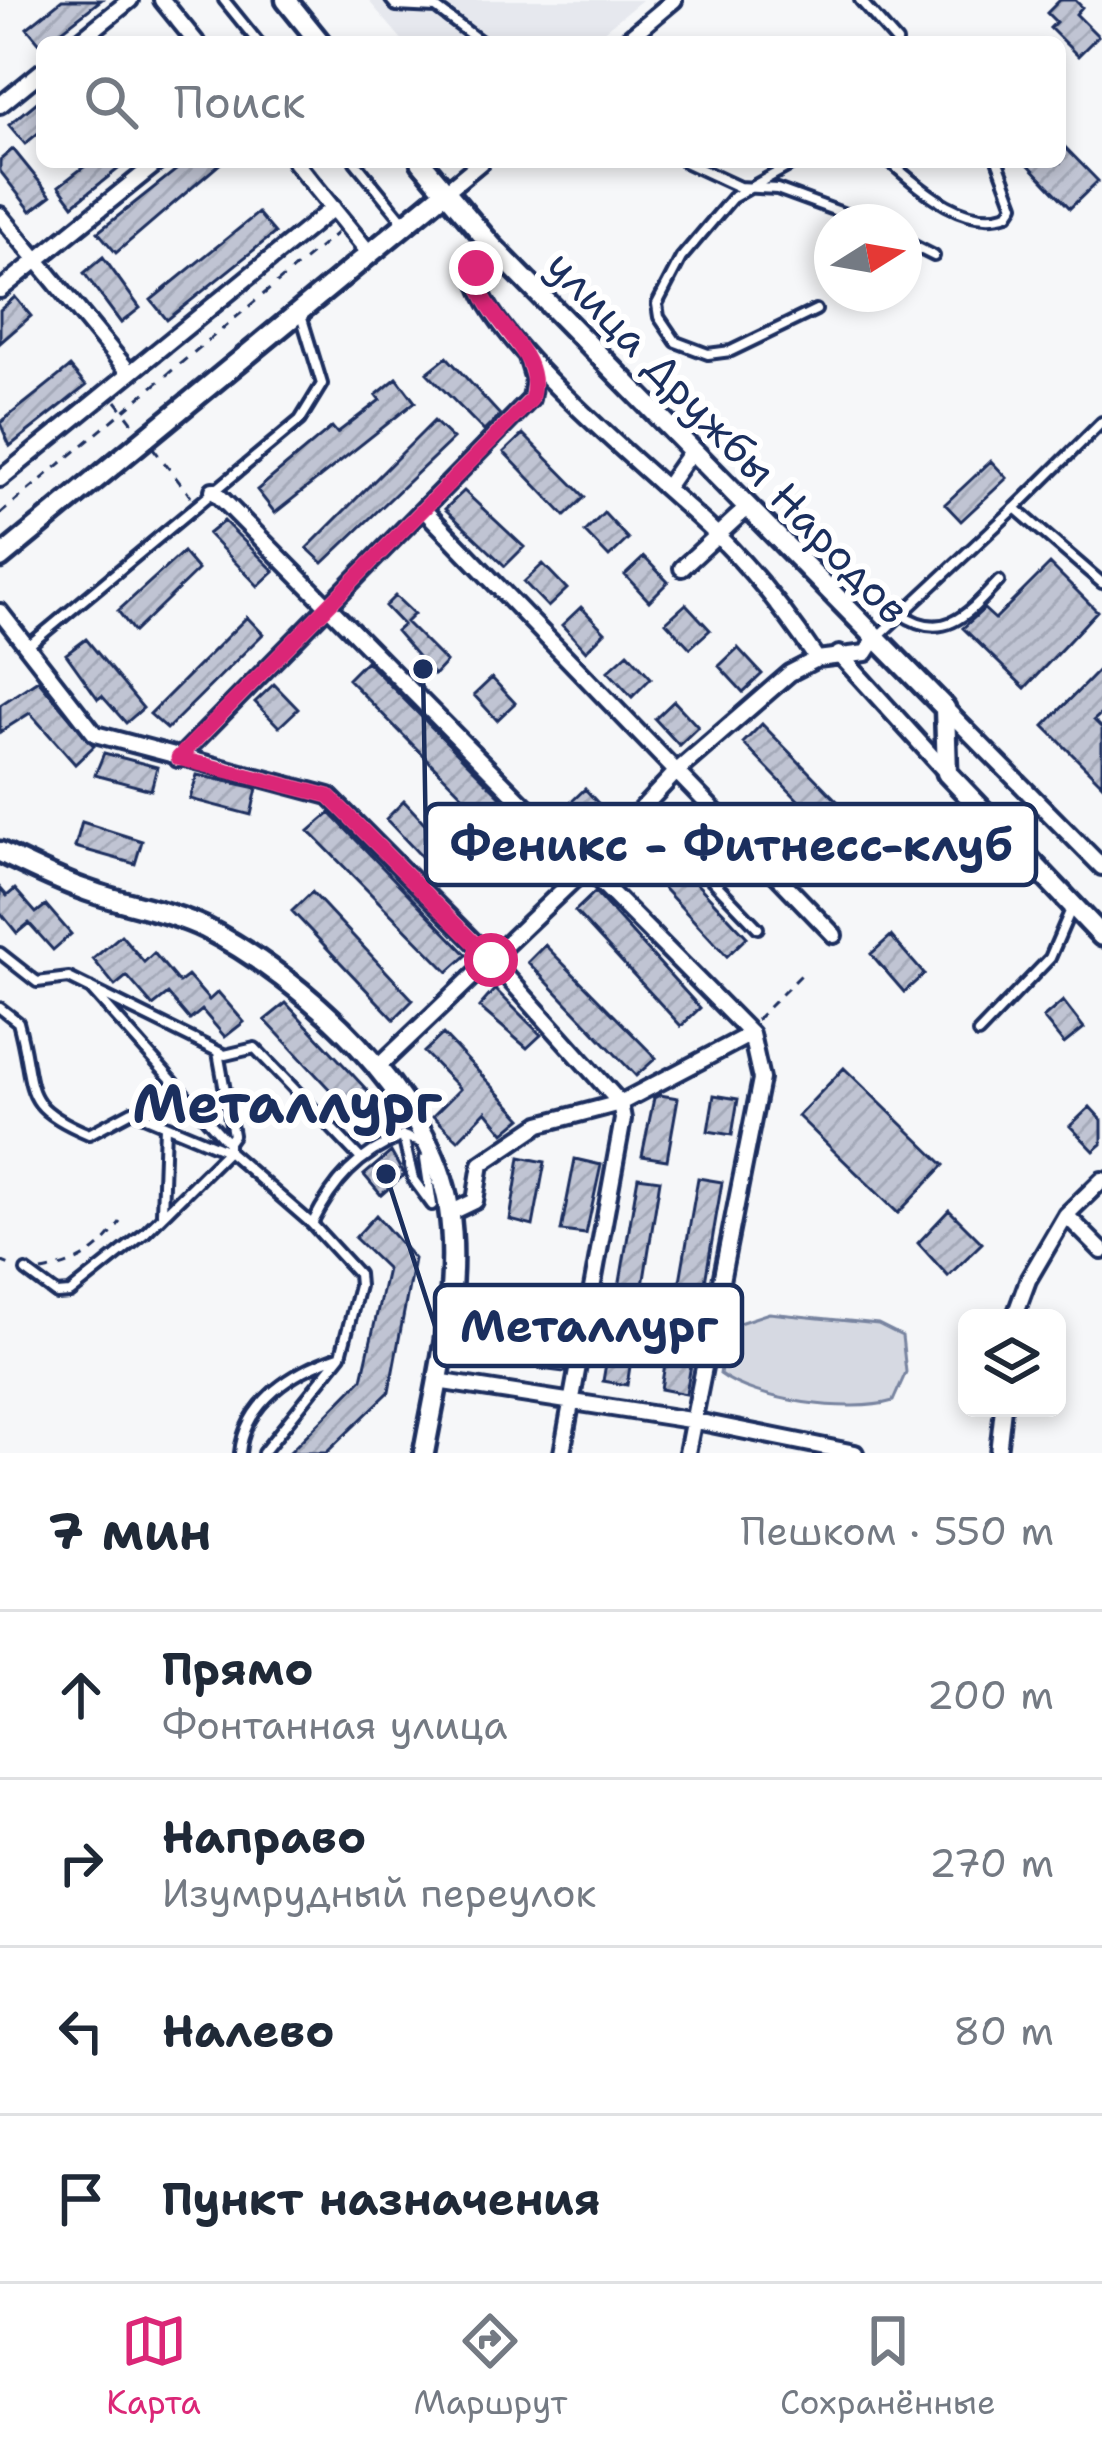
<!DOCTYPE html>
<html lang="ru">
<head>
<meta charset="utf-8">
<style>
  body { margin:0; font-family:"Shantell Sans",sans-serif; background:#f2f2f3; color:#1f2937 }
  .controls { position:absolute; right:36px; bottom:36px; display:grid; overflow:hidden; border-radius:18px; box-shadow:0 6px 18px #0003 }
  .controls button { width:108px; height:108px; display:grid; place-items:center; padding:0; border:0; border-bottom:3px solid #e0e1e3; background:#fff; color:#1f2937; font:60px sans-serif }
  .compass { position:absolute; left:814px; top:204px; width:108px; height:108px; border-radius:50%; background:#fff; box-shadow:0 6px 18px #0003; rotate:79deg }
  .stop { position:absolute; width:36px; height:36px; margin:-27px; border:9px solid #db2777; border-radius:50%; background:#fff }
  .stop.end { background:#db2777; border-color:#fff; box-shadow:0 3px 12px #0008 }
  .list { margin:0; padding:0; list-style:none }
  h2 { display:flex; justify-content:space-between; align-items:center; height:156px; margin:0; padding:0 48px; font-size:51px }
  h2 small { font-size:39px; font-weight:400; color:#747a83 }
  .list li { display:grid; grid-template-columns:78px 1fr auto; gap:36px; align-items:center; box-sizing:border-box; height:168px; padding:0 48px; border-top:3px solid #e0e1e3 }
  .list b { display:block; font-size:45px; white-space:nowrap }
  .list p { margin:0; font-size:39px; white-space:nowrap; color:#747a83 }
  .list em { font-size:39px; font-style:normal; color:#747a83 }
  .icon { flex:none; width:66px; height:66px; fill:none; stroke:currentColor; stroke-width:2; stroke-linecap:round; stroke-linejoin:round }
  .map { position:relative; flex:none; width:1102px; height:1453px; overflow:hidden }
  .search { position:absolute; background:#fff; box-shadow:0 6px 18px #0003; left:36px; right:36px; top:36px; height:132px; display:flex; align-items:center; gap:30px; box-sizing:border-box; padding:0 42px; border-radius:18px; color:#747a83; font-size:45px }
  .sheet { height:828px; background:#fff }
  nav { display:flex; justify-content:space-around; align-items:center; box-sizing:border-box; height:168px; border-top:3px solid #e0e1e3; background:#fff; font-size:33px; color:#747a83 }
  nav a { display:grid; justify-items:center; gap:6px }
  nav .on { color:#db2777 }
  .map>svg:first-child { display:block }
  .built { fill:#e6e8ee }
  .green { fill:#d6d9e2; stroke:#7884a0; stroke-width:3 }
  .building { fill:url(#building-hatch); stroke:#1b2f5e; stroke-width:3 }
  .lines { fill:none; stroke-linecap:round; stroke-linejoin:round }
  .lane-casing { stroke:#1b2f5e; stroke-width:16 }
  .street-casing { stroke:#1b2f5e; stroke-width:22 }
  .secondary-casing { stroke:#1b2f5e; stroke-width:27 }
  .path { stroke:#1b2f5e; stroke-width:3; stroke-dasharray:9 9; stroke-linecap:butt }
  .lane { stroke:#fff; stroke-width:8 }
  .street { stroke:#fff; stroke-width:14 }
  .secondary { stroke:#fff; stroke-width:18 }
  .route { stroke:#db2777; stroke-width:15 }
  .labels { text-anchor:middle; stroke-width:12; stroke-linejoin:round; paint-order:stroke }
  .street-label { font-size:42px; fill:#1b2f5e; stroke:#fff }
  .district-label { font-size:54px; font-weight:bold; fill:#1b2f5e; stroke:#fff }
  .leader { fill:none; stroke:#1b2f5e; stroke-width:4.5 }
  .callout-dot { fill:#1b2f5e; stroke:#fff; stroke-width:4.5 }
  .callout { fill:#fff; stroke:#1b2f5e; stroke-width:4.5 }
  .callout-label { font-size:45px; text-anchor:middle; font-weight:bold; fill:#1b2f5e }
</style>
</head>
<body>
<div class="map">
<svg width="1102" height="1453" viewBox="0 0 1102 1453">
  <defs>
    <pattern id="building-hatch" width="6" height="6" patternUnits="userSpaceOnUse" patternTransform="scale(3)"><rect width="6" height="6" fill="#c0c4d3"/><path d="M-1 1l2-2M0 6l6-6M5 7l2-2" fill="none" stroke="#a4a9b8"/></pattern>
  </defs>
  <rect width="100%" height="100%" fill="#f6f7f9"/>
  <filter id="ink" filterUnits="userSpaceOnUse"><feTurbulence type="fractalNoise" baseFrequency=".00833" numOctaves="2"/><feDisplacementMap in="SourceGraphic" scale="24" xChannelSelector="R" yChannelSelector="G"/><feConvolveMatrix kernelMatrix="1 2 1 2 8 2 1 2 1" color-interpolation-filters="sRGB"/></filter>
  <g filter="url(#ink)">
    <path class="built" d="M368,0h274l-52,42h-186z"/>
    <path class="green" d="M769,1313l109,11 24,12 4,36 -13,29c-43,13 -137,0 -173,-27l7,-47z"/>
    <path class="building" d="M62,0h39l-59,46 -15,-18z
      M1060,0h15l7,7 -6,7 22,22 -20,20 -28,-28 6,-6 -9,-9z
      M42,98v32l-17,14 -16,-19z
      M1060,142l38,39 -28,27 -44,-46h34z
      M13,149l38,47 -20,15 -31,-40v-11z
      M90,162h37l-54,43 -14,-19z
      M186,162h36l-106,91 -18,-21z
      M258,213l17,20 -108,87 -16,-20z
      M103,257l37,51 -19,15 -37,-50z
      M15,297l16,19 -31,27v-33z
      M447,357l53,58 -16,16 -57,-58z
      M70,367l16,19 -76,60 -10,-23z
      M397,378l18,24 -140,111 -18,-23 75,-63 5,6 43,-33 -4,-5z
      M434,421l19,18 -130,124 -16,-15z
      M523,434l62,63 -20,19 -61,-64z
      M991,461l16,17 -46,43 -16,-17z
      M464,491l60,56 -19,19 -60,-57z
      M604,513l24,26 -19,18 -24,-25z
      M224,521l50,50 -16,15 -50,-52z
      M183,552l15,18 -64,62 -16,-21z
      M644,557l24,25 -19,19 -24,-26z
      M543,564l24,25 -19,18 -24,-25z
      M1050,564l47,47 -72,77 -62,-60 21,-19 11,10z
      M395,596l19,18 -8,8 40,40 -12,13 -38,-44 7,-6 -18,-19z
      M686,604l24,26 -20,18 -24,-26z
      M581,607l24,25 -19,19 -24,-26z
      M247,617l16,17 -96,95 -17,-15z
      M86,639l57,69 -17,15 -24,-27 -4,3 -32,-45z
      M738,648l24,26 -19,18 -24,-26z
      M628,653l23,25 -19,19 -24,-26z
      M366,661l135,136 -19,18 -134,-136z
      M1102,667v46l-8,7 8,8v56l-58,-58z
      M492,678l23,25 -18,17 -23,-25z
      M38,680l56,66 -19,18 -45,-51 -30,19v-27z
      M274,684l24,25 -19,18 -24,-25z
      M674,701l24,26 -19,18 -24,-26z
      M762,724l120,123 -38,36 -31,-33 17,-17 -87,-90z
      M104,753l53,14 -6,23 -56,-15z
      M197,775l60,13 -6,27 -61,-16z
      M585,789l23,25 -18,17 -23,-25z
      M404,801l49,53 -18,17 -49,-52z
      M330,813l137,142 -19,17 -139,-141z
      M82,822l60,19 -7,23 -60,-17z
      M645,829l102,108 -20,19 -101,-108z
      M0,888l7,8 8,-7 21,24 10,-8 25,29 -18,16 -24,-27 -12,10 -17,-21z
      M312,892l101,108 -19,19 -102,-108z
      M595,892l105,116 -19,18 -106,-115z
      M121,935l23,27 10,-9 25,30 9,-7 21,24 9,-8 26,30 -19,15 -23,-27 -12,10 -22,-26 -15,12 -26,-30 -12,10 -22,-27z
      M891,936l33,38 -20,18 -33,-38z
      M545,945l111,113 -20,18 -108,-114z
      M495,989l46,46 -14,13 -48,-41z
      M1063,1001l21,27 -20,16 -21,-26z
      M286,1003l107,115 -18,20 -110,-118z
      M443,1034l79,84 -18,15 -18,-22 -28,29 -25,-24 27,-27 -36,-37z
      M844,1068l100,97 -46,48 -100,-97z
      M660,1095l18,3 -11,62 -25,-4 12,-58z
      M714,1095l24,4 -6,36 -24,-4z
      M1090,1107l12,13v24l-8,7 -24,-25z
      M391,1152l13,23 -23,20 -17,-20z
      M520,1157l25,5 -12,64 -23,-6z
      M575,1159l26,6 -15,69 -25,-3z
      M638,1177l22,3 -33,205 -24,-4z
      M698,1178l24,4 -36,212 -25,-5 7,-44 -7,-1 3,-24 9,1z
      M949,1210l33,33 -34,33 -30,-33z
      M376,1215l38,44 -25,133 -63,61h-37l73,-74 25,-110 -32,-31z
      M550,1297l26,3 -11,72 -25,-3z"/>
    <g class="lines">
      <defs>
        <path id="lane" d="M224,0l34,42
          M391,0l5,6 40,2 45,34
          M860,0l37,42
          M355,162l48,59
          M685,162l54,25 38,2 90,33
          M796,162l-64,36 -51,60 -24,46 2,13 17,25 32,12 23,-3 85,-41
          M890,162c31,27 74,67 118,52l6,-9 -16,-43
          M904,241l30,15
          M1015,508l87,-86
          M900,613c44,31 69,0 99,-32
          M876,638l139,-130 87,75
          M28,646l272,-226 22,-36 -22,-72
          M644,809l114,119
          M0,953l37,29 32,-4 156,77 30,-7 105,110
          M0,1008l18,14c19,68 -1,82 71,112l43,-23 96,40v-8l-138,-155
          M978,1033l72,-75 22,-51
          M218,1052l15,83 -5,7
          M403,1136l10,43 19,26 -7,-46
          M162,1213l3,-87
          M26,1271l31,23 13,-1 75,-60 83,-82 84,73
          M240,1453c5,-52 54,-82 99,-97
          M263,1453l78,-98 18,-69 -1,-12 -46,-50c21,-42 46,-70 91,-88l20,7"/>
        <path id="street" d="M162,0l34,42
          M78,42l52,-42
          M624,42l50,-42
          M0,105l42,-34
          M295,162l75,92
          M446,191l35,-29
          M0,215l129,157
          M492,246l-17,22c0,67 193,217 244,269 38,38 68,77 98,122
          M0,290l158,-128
          M0,479l333,-271
          M667,486l25,-36
          M213,490l538,544 10,45 -74,374
          M425,511l409,424
          M682,568l66,-61
          M0,612l95,122 234,62 163,164 128,143 3,16 -61,334
          M839,654l108,119
          M945,708l157,159
          M178,759l353,-360 3,-19 -7,-23
          M378,1067l208,-199 91,-97 113,-98 27,-14 49,-6 9,-14
          M450,1213l25,-12 6,-37 59,-40 80,-21 131,-69
          M1066,1215l36,-35
          M1014,1318l14,-38 38,-65 36,36
          M437,1381l259,40 159,32
          M998,1453l5,-45"/>
        <path id="secondary" d="M286,0l34,42
          M421,162l71,84 453,462 2,65 155,163
          M0,558l446,-367
          M0,852c27,13 55,27 83,37 39,15 85,21 122,39 98,50 227,168 244,281 12,78 -11,167 -25,244"/>
      </defs>
      <use href="#lane" class="lane-casing"/>
      <use href="#street" class="street-casing"/>
      <use href="#secondary" class="secondary-casing"/>
      <path class="path" d="M116,401l20,26
        M153,448l38,49
        M0,514l337,-281
        M756,1020l48,-48
        M0,1261l15,6
        M42,1271c37,-7 57,-19 78,-49"/>
      <use href="#lane" class="lane"/>
      <use href="#street" class="street"/>
      <use href="#secondary" class="secondary"/>
    </g>
  </g>
  <g class="lines" filter="url(#ink)">
    <path class="route" d="M476,268c0,51 72,80 55,132l-353,358 151,38 162,164"/>
  </g>
  <g class="labels">
    <g class="street-label">
      <text transform="translate(728 437) rotate(46)" y="15">улица Дружбы Народов</text>
    </g>
    <g class="district-label">
      <text x="287" y="1122">Металлург</text>
    </g>
  </g>
  <path class="leader" d="M423 669L426 845M386 1174L435 1326"/>
  <g class="callout-dot">
    <circle cx="423" cy="669" r="12"/>
    <circle cx="386" cy="1174" r="12"/>
  </g>
  <g class="callout">
    <rect x="426" y="804" width="610" height="81" rx="12"/>
    <rect x="435" y="1285" width="307" height="81" rx="12"/>
  </g>
  <g class="callout-label">
    <text x="731" y="861">Феникс - Фитнесс-клуб</text>
    <text x="589" y="1342">Металлург</text>
  </g>
</svg>
<div class="controls">
<button><svg class="icon" aria-label="layers" viewBox="0 0 24 24"><path d="M12 4l9 5-9 5-9-5zM3 14l9 5 9-5"/></svg></button>
</div>
<svg class="compass" viewBox="-18 -18 36 36"><path d="M0-13l5 13h-10z" fill="#e53935"/><path d="M0 13l5-13h-10z" fill="#747a83"/></svg>
<div class="stop" style="left:491px;top:960px"></div>
<div class="stop end" style="left:476px;top:268px"></div>
<div class="search"><svg class="icon" aria-label="search" viewBox="0 0 24 24"><circle cx="10" cy="10" r="6"/><path d="M15 15l6 6"/></svg>Поиск</div>
</div>
<section class="sheet">
<h2>7 мин<small>Пешком · 550 m</small></h2>
<ul class="list">
<li><svg class="icon" aria-label="ahead" viewBox="0 0 24 24"><path d="M12 20V5M6 11l6-6 6 6"/></svg><div><b>Прямо</b><p>Фонтанная улица</p></div><em>200 m</em></li>
<li><svg class="icon" aria-label="right" viewBox="0 0 24 24"><path d="M7 20v-9h11M14 6l5 5-5 5"/></svg><div><b>Направо</b><p>Изумрудный переулок</p></div><em>270 m</em></li>
<li><svg class="icon" aria-label="left" viewBox="0 0 24 24"><path d="M17 20v-9H6M10 6l-5 5 5 5"/></svg><div><b>Налево</b></div><em>80 m</em></li>
<li><svg class="icon" aria-label="arrive" viewBox="0 0 24 24"><path d="M6 21V4h12l-3 4 3 4H6"/></svg><div><b>Пункт назначения</b></div></li>
</ul>
</section>
<nav>
<a class="on"><svg class="icon" aria-label="map" viewBox="0 0 24 24"><path d="M3 6l6-2 6 2 6-2v14l-6 2-6-2-6 2zM9 4v14M15 6v14"/></svg>Карта</a>
<a><svg class="icon" aria-label="directions" viewBox="0 0 24 24"><path d="M12 3l9 9-9 9-9-9zM9 14v-3h6M13 9l2 2-2 2"/></svg>Маршрут</a>
<a><svg class="icon" aria-label="saved" viewBox="0 0 24 24"><path d="M7 4h10v16l-5-4-5 4z"/></svg>Сохранённые</a>
</nav>
</body>
</html>
